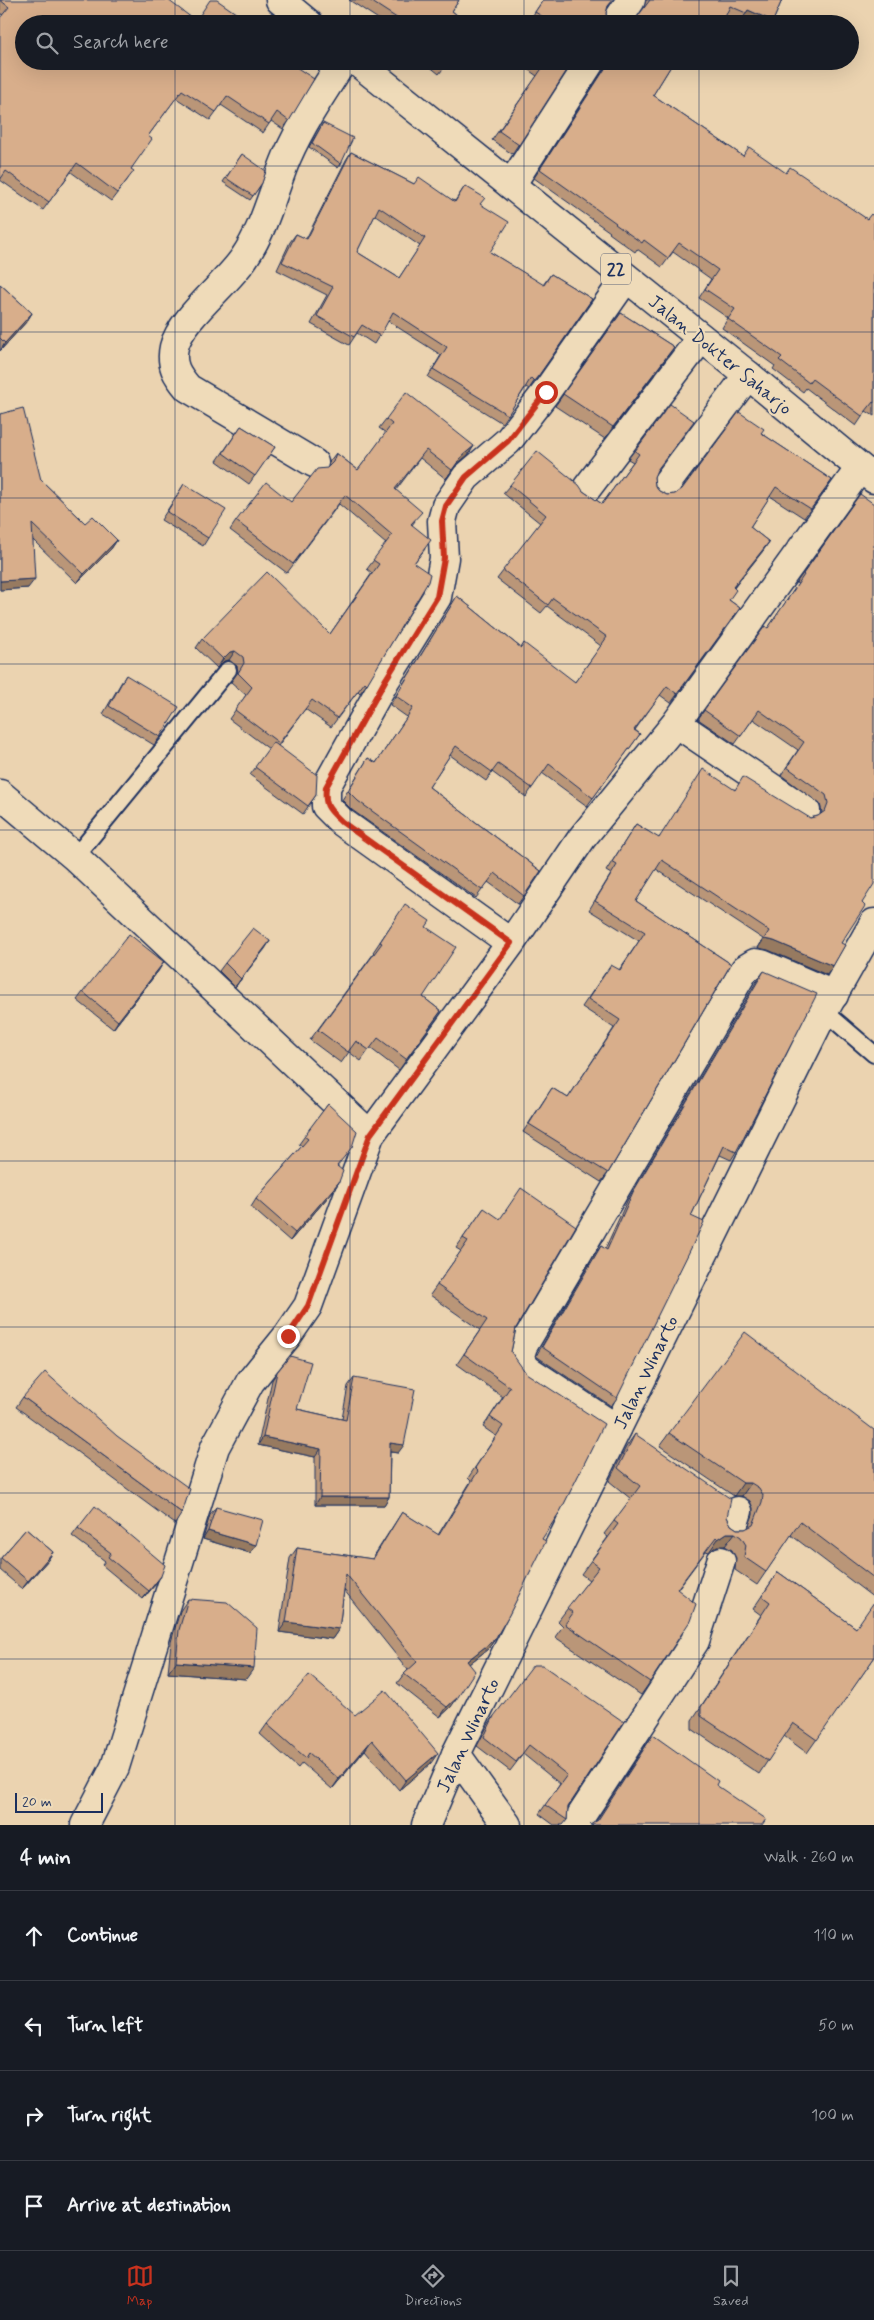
<!DOCTYPE html>
<html lang="en">
<head>
<meta charset="utf-8">
<style>
  body { margin:0; font-family:Mynerve,sans-serif; background:#20242c; color:#f1f3f6 }
  .scale { position:absolute; left:15px; bottom:12px; width:88px; box-sizing:border-box; padding-left:5px; border:2px solid #1b2f5e; border-top:0; font-size:14px; line-height:18px; white-space:nowrap; color:#1b2f5e; -webkit-text-stroke:4px #efdbb9; paint-order:stroke }
  .stop { position:absolute; width:15px; height:15px; margin:-11px; border:4px solid #c8321e; border-radius:50%; background:#fff }
  .stop.end { background:#c8321e; border-color:#fff; box-shadow:0 1px 5px #0008 }
  .list { margin:0; padding:0; list-style:none }
  h2 { display:flex; justify-content:space-between; align-items:center; height:65px; margin:0; padding:0 20px; font-size:21px }
  h2 small { font-size:16px; font-weight:400; color:#9ea1a6 }
  .list li { display:grid; grid-template-columns:32px 1fr auto; gap:15px; align-items:center; box-sizing:border-box; height:90px; padding:0 20px; border-top:1px solid #363941 }
  .list b { display:block; font-size:19px; white-space:nowrap }
  .list em { font-size:16px; font-style:normal; color:#9ea1a6 }
  .icon { flex:none; width:28px; height:28px; fill:none; stroke:currentColor; stroke-width:2; stroke-linecap:round; stroke-linejoin:round }
  .map { position:relative; flex:none; width:874px; height:1825px; overflow:hidden }
  .search { position:absolute; background:#171b24; box-shadow:0 5px 20px #0002; left:15px; right:15px; top:15px; height:55px; display:flex; align-items:center; gap:12px; box-sizing:border-box; padding:0 18px; border-radius:28px; color:#9ea1a6; font-size:19px }
  .sheet { height:425px; background:#171b24 }
  nav { display:flex; justify-content:space-around; align-items:center; box-sizing:border-box; height:70px; border-top:1px solid #363941; background:#171b24; font-size:14px; color:#9ea1a6 }
  nav a { display:grid; justify-items:center; gap:2px }
  nav .on { color:#c8321e }
  .map>svg:first-child { display:block }
  .lines { fill:none; stroke-linecap:round; stroke-linejoin:round }
  .lane-casing { stroke:#1b2f5e; stroke-width:20 }
  .street-casing { stroke:#1b2f5e; stroke-width:31 }
  .secondary-casing { stroke:#1b2f5e; stroke-width:31 }
  .highway-casing { stroke:#1b2f5e; stroke-width:31 }
  .lane { stroke:#efdbb9; stroke-width:16 }
  .street { stroke:#efdbb9; stroke-width:28 }
  .secondary { stroke:#efdbb9; stroke-width:28 }
  .highway { stroke:#efdbb9; stroke-width:28 }
  .wall { fill:#ba9678; stroke:#1b2f5e; fill-rule:evenodd }
  .shaded-wall { fill:#977a61; stroke:#1b2f5e }
  .building { fill:#d8ae8b; stroke:#1b2f5e; fill-rule:evenodd }
  .route { stroke:#c8321e; stroke-width:6 }
  .grid { fill:none; stroke:#1b2f5e; stroke-width:1; stroke-opacity:0.55 }
  .labels { text-anchor:middle; stroke-width:4.5; stroke-linejoin:round; paint-order:stroke }
  .shield { fill:#efdbb9; stroke:#5b6379; stroke-width:1 }
  .shield-label { font-size:18px; font-weight:bold; fill:#1b2f5e }
  .street-label { font-size:19px; fill:#1b2f5e; stroke:#efdbb9 }
</style>
</head>
<body>
<div class="map">
<svg width="874" height="1825" viewBox="0 0 874 1825">
  <rect width="100%" height="100%" fill="#ebd3b0"/>
  <filter id="ink" filterUnits="userSpaceOnUse"><feTurbulence type="fractalNoise" baseFrequency=".02" numOctaves="2"/><feDisplacementMap in="SourceGraphic" scale="10" xChannelSelector="R" yChannelSelector="G"/><feConvolveMatrix kernelMatrix="1 2 1 2 8 2 1 2 1" color-interpolation-filters="sRGB"/></filter>
  <g filter="url(#ink)">
    <g class="lines">
      <defs>
        <path id="lane" d="M75,857l153,-187
          M824,1011l50,43"/>
        <path id="street" d="M615,24l16,-24
          M511,185l80,-124
          M314,463l-126,-75c-11,-13 -18,-23 -14,-41 7,-29 53,-63 70,-89 21,-30 29,-68 43,-101 15,-34 36,-65 56,-96
          M587,488l114,-150
          M663,488l85,-113
          M676,723l130,88
          M0,794l75,63 295,278
          M511,943l-169,-121 -16,-16v-19l60,-108 51,-82 7,-39 -2,-37 4,-15 20,-29 42,-36 38,-49 80,-114
          M617,1429l-89,-59 -9,-11 4,-13 222,-377 10,-6 7,1 72,31
          M733,1527l5,-16
          M456,1754l51,71
          M85,1825l30,-58 100,-320 35,-65 38,-47 20,-29 62,-171 141,-192 71,-105 94,-115 184,-255
          M575,1825l120,-184 26,-80"/>
        <path id="secondary" d="M426,1825l30,-71 368,-743 50,-88"/>
        <path id="highway" d="M280,0l29,24
          M356,61l392,314 126,104"/>
      </defs>
      <use href="#lane" class="lane-casing"/>
      <use href="#street" class="street-casing"/>
      <use href="#secondary" class="secondary-casing"/>
      <use href="#highway" class="highway-casing"/>
      <use href="#lane" class="lane"/>
      <use href="#street" class="street"/>
      <use href="#secondary" class="secondary"/>
      <use href="#highway" class="highway"/>
    </g>
    <path class="wall" d="M0,0l196,21 44,2 -216,1 263,37 2,60 -6,8 -12,-8 -8,12 -42,-28 -11,15 -34,-22 -28,38 -17,33 -3,10 -17,22 -40,-29 -28,38 -43,-30 3,-165 -3,-2z
      M349,0h110l-7,11 16,13h-82z
      M543,0h70l-5,7 -2,6 1,8 2,3h-76l-4,-3z
      M646,0h136l-9,21 -3,3h-18l-10,-4 -2,2 -15,-6 -81,-8z
      M423,61h26l-10,13z
      M516,61h57l-61,93 -20,-14 45,-64z
      M607,61h67l-21,34 90,61 43,17 81,46 7,-2v199l-8,-5 -10,15 -50,-38 -3,4 -30,-23 2,-3 -53,-38 6,-10 -29,-20 12,-19 -38,-27 -11,15 -25,-18 -2,3 -26,-19 1,-1 -76,-54 70,-109z
      M323,123l18,41 -3,4 -29,-21z
      M351,152l63,32 41,17 10,-15 15,18 10,48 53,33 8,-11 41,25 -59,84 -4,6 -3,-2 -24,36 -74,-46 13,-22 -53,-34 -14,23 -17,-11 -8,12 -38,-21 16,-29 -50,-25 13,-28 6,-8 10,5 40,-79zM375,215l45,31 -21,32 -42,-26z
      M242,154l20,29 -12,17 -27,-18z
      M0,284l32,29 -5,8 -27,30z
      M621,313l53,34 -69,92 -50,-33z
      M670,404l-14,67 -2,6 1,9 4,5 8,4 8,-1 86,-61 71,47 -28,38 -34,-22 -20,31 19,15 -35,46 -5,12 11,8 -69,95 -11,-8 -25,35 5,4 -53,72 -45,-33 -16,24 -34,-25 -6,9 -36,-26 -21,32 112,84 -23,33 -30,-22 -12,16 -124,-88 -10,-10 26,-42 8,5 31,-46 -17,-12 67,-109 64,52 54,34 26,-36 -54,-40 -6,7 -44,-34 43,-56 -37,-30 7,-8 73,6 19,13 31,-42 -5,-3z
      M0,414l41,66 44,43 32,17 -6,9 -34,34 -44,-43 -5,48 -28,2z
      M386,419l88,27 -6,9 -12,10 -10,14 -26,-21 -24,32 19,31 -3,4 13,24 -11,14 -47,121 -7,9 -2,-2 -27,36 -26,-18 -27,37 38,49 -13,19 -53,-39 19,-26 -40,-30 17,-24 -15,-13 7,-10 -1,-6 -8,-6 -5,1 -7,7 -21,-20 6,-9 128,-5 42,-61 -5,-4 19,-25 -47,-40 -52,69 -57,-43 6,-9 55,-19 37,-35 1,-5 7,-9 22,17 28,-37 -7,-5z
      M241,426l34,21 -26,37 -32,-23z
      M184,484l24,54 -5,8 -42,-26z
      M860,494l2,409 -21,40 -14,32 -59,-25 -10,-2 5,-9 -107,-70 -20,32 95,63 -123,209 -7,9 -78,-50 29,-44 16,10 46,-70 -32,-21 23,-34 14,-3 20,-29 -50,-31 22,-36 -5,-3 30,-47 22,14 76,-49 76,29 8,-2 3,-1 1,-3 -2,-8 -39,-29 17,-25 -45,-31 -18,25 -37,-25 67,-93 3,2 30,-44 -2,-1z
      M126,675l34,62 -6,8 -51,-31 18,-31z
      M398,915l28,12 -3,70 18,14 -42,59 -29,-22 -9,13 -12,-9 -8,11 -31,-23 64,-87 -1,-1z
      M270,941l-35,46 -16,-16 6,-8z
      M159,970l-46,59 -36,-29 6,-8z
      M764,971l-28,181 -5,8 -11,-5 -29,61 -74,182 -6,8 -75,-50 59,-102 6,-8 4,3 22,-48 131,-222z
      M328,1104l10,62 1,16 -5,8 -44,51 -39,-34 5,-8 46,-53 -3,-2z
      M484,1208l32,120 -5,24 31,187 -47,100 -7,10 -19,15 -18,43 -11,10 -43,-34 7,-9 4,-4 -64,-80 -5,39 -7,10 -53,-7 11,-74 7,-10 75,11 30,-47 36,23 33,-54 -3,-3 28,-42 -13,-9 20,-30 -46,-33 23,-34 -50,-35 31,-44 -5,-3z
      M277,1372l20,37 45,10 6,-33 6,-8 44,75 -8,-1 -1,45 -5,8h-69v-48l-57,-12 14,-65z
      M23,1397l159,116 -7,11 -159,-117z
      M874,1430v168l-83,-63 -34,50 -22,-15 1,-12 -4,-8 -7,-4h-8l-8,6 -3,-1 -29,39 -27,92 -9,13 -86,-58 8,-11 -5,-5 31,-41 -8,-6 27,-37 -4,-3 27,-35 -22,-18 17,-34 9,-13 92,83 4,8 6,4h8l3,-1 5,-13v-7l-3,-7 -8,-5h-8l-74,-50 9,-13z
      M216,1507l34,46 -47,-14 7,-24z
      M78,1528l83,48 -18,23 -41,-34 3,-4 -33,-25z
      M26,1529l27,23 -5,8 -26,29 -22,-19v-11z
      M778,1572l78,56 18,30 -67,95 -23,-17 -25,38 -67,-45v-9l69,-105 -8,-6z
      M188,1599l58,80 -78,-6 3,-31 9,-31z
      M355,1715l76,48 -32,27 -34,-40 -33,39 -30,-26 -4,5 -38,-34 7,-10z
      M494,1716l130,6 -56,85 -1,13 -4,5h-9l-15,-11 21,-30 -37,-30 -13,17 -33,-25 11,-21z
      M653,1735l63,50 -120,36 47,-72z"/>
    <path class="shaded-wall" d="M748,10l25,11 -3,3h-18l-10,-4z
      M32,313l-5,8 -27,30 5,-8z
      M674,347l-69,92 8,-12z
      M474,446l-6,9 -12,10 -10,14 16,-23z
      M117,540l-6,9 -34,34 7,-9z
      M769,542l-6,9 -36,45 6,-9z
      M35,579l-7,9 -28,2v-9z
      M235,651l-6,9 -5,1 -7,7 6,-9 7,-7z
      M764,939l10,2 59,25 -6,9 -59,-25 -10,-2z
      M270,941l-5,8 -30,38 6,-8z
      M164,962l-5,8 -46,59 5,-8z
      M339,1182l-5,8 -44,51 5,-8z
      M263,1437l58,12 -6,8 -57,-12z
      M390,1443l14,2 -6,8 -14,-2z
      M743,1483h8l-9,13h-8z
      M320,1497h69l-5,8h-69z
      M208,1531l48,14 -6,8 -47,-14z
      M727,1533h8l-10,13h-8l-8,6 9,-13z
      M53,1552l-5,8 -26,29 6,-8z
      M161,1576l-5,8 -13,15 6,-8z
      M286,1622l53,7 -7,10 -53,-7z
      M495,1639l-7,10 -28,22 7,-10z
      M176,1662l78,6 -8,11 -78,-6z
      M458,1697l-7,10 -11,10 7,-10z
      M372,1740l-7,10 -33,39 7,-10z
      M438,1753l-7,10 -32,27 7,-10z"/>
    <path class="building" d="M0,0h168l28,21 14,-21h7l26,18 -3,5 1,1h-217v37h263l27,18 -25,42 -12,-9 -8,12 -42,-28 -11,16 -34,-22 -34,46 4,3 -21,30 3,2 -17,22 -40,-30 -28,39 -43,-31 -6,9v-162l9,-11z
      M369,0h90l-7,11 16,13h-62z
      M543,0h70l-5,6 -2,7 1,8 2,3h-68l4,-6 -10,-6z
      M650,0h132l-9,21 -25,-11 -2,3 -16,-7 -8,18h-90z
      M441,61h7l-3,4z
      M535,61h38l-54,84 -20,-14 44,-64z
      M610,61h64l-21,34 90,61 6,-9 37,26 4,-6 77,52 4,-5 3,3v186l-1,-1 -11,14 -50,-37 -3,4 -30,-23 3,-3 -54,-38 7,-10 -30,-20 13,-19 -39,-27 -11,15 -24,-18 -2,3 -27,-19 1,-1 -76,-54z
      M323,123l30,15 -12,26 -29,-21z
      M351,152l63,32 5,-7 36,25 10,-16 20,12 -5,6 29,18 -19,30 54,33 7,-11 41,25 -53,76 -5,6 -3,-3 -23,37 -75,-46 14,-22 -54,-35 -13,24 -18,-11 -8,12 -37,-21 16,-29 -51,-25 14,-28 11,5zM379,207l46,31 -26,40 -42,-26z
      M242,154l24,17 -4,12 -9,13 -27,-18z
      M0,284l32,29 -27,30 -5,-5z
      M621,313l53,34 -61,80 -50,-33z
      M406,392l68,54 -12,10 -10,14 -26,-20 -31,39 27,23 -11,12 20,16 -17,23 16,11 -2,8 -61,102 -2,-2 -28,36 -25,-18 -33,43 -44,-33 17,-23 -14,-14 6,-10 -1,-6 -8,-6 -5,1 -7,7 -21,-20 65,-67 63,62 49,-70 -6,-4 19,-25 -47,-40 -52,69 -57,-43 30,-39 25,20 26,-33 10,-1 6,-6 3,-9 22,17 34,-46 -6,-5z
      M670,404l24,17 -37,49 -3,7 1,9 4,5 8,4 8,-1 7,-5 57,-77 25,17 -3,4 71,47 -21,29 -35,-22 -26,40 19,15 -36,45 3,3 -7,10 11,8 -63,86 -10,-8 -33,44 6,4 -47,64 -44,-34 -17,24 -34,-24 -6,8 -36,-26 -27,41 112,84 -17,25 -29,-23 -13,17 -124,-89 -10,-10 20,-33 8,5 37,-55 -17,-12 61,-100 64,52 3,-5 51,39 32,-45 -54,-39 -5,7 -45,-35 43,-55 -36,-30 27,-34 42,34 4,6 19,13 37,-50 -4,-3z
      M23,408l18,72 44,43 8,-7 24,24 -33,34 -52,-50 3,55 -35,2v-167z
      M241,426l34,21 -20,29 -32,-23z
      M184,484l42,26 -18,28 -41,-26z
      M860,494l14,10v380l-12,19 3,3 -24,37 4,2 -12,21 -59,-25 -10,-2 5,-8 -107,-71 -26,41 95,63 -123,209 -79,-49 23,-36 16,10 52,-78 -32,-21 23,-34 9,5 25,-38 -50,-31 22,-36 -5,-3 24,-38 23,14 44,-69 32,21 8,-13 67,41 8,-2 7,-5 3,-8 -2,-8 -39,-28 17,-25 -45,-32 -18,26 -37,-26 61,-84 3,2 36,-53 -1,-1z
      M126,675l53,32 -19,30 -51,-31z
      M273,742l44,33 -1,20 -8,11 -53,-39z
      M405,904l25,17 -4,6 30,20 -33,50 18,14 -35,48 -28,-21 -9,12 -13,-9 -8,11 -30,-22 64,-87 -2,-1z
      M253,928l17,13 -29,38 -16,-16z
      M129,934l35,28 -46,59 -35,-29z
      M764,971l53,23 -81,158 -12,-6 -33,70 13,6 -87,176 -75,-51 59,-101 6,4 26,-58z
      M328,1104l29,27 -5,16 -15,19 6,5 -4,11 -44,51 -39,-34 52,-60 -4,-3z
      M521,1188l55,38 -60,102 -5,24 15,21 78,51 -43,86 -19,29 4,2 -37,74 -14,24 -28,22 8,10 -17,26 -11,10 -43,-33 13,-12 -71,-88 -7,55 -53,-7 11,-74 76,11 29,-47 37,23 39,-64 -3,-3 28,-42 -13,-9 20,-30 -46,-33 23,-34 -50,-35 31,-44 -5,-3 21,-30 16,11z
      M745,1332l129,98v148l-74,-56 -34,50 -22,-15 2,-12 -5,-8 -6,-4h-8l-9,6 -2,-2 -39,52 19,15 -6,17 -40,61 -85,-58 8,-11 -6,-5 32,-41 -8,-6 27,-37 -4,-3 26,-35 -22,-18 17,-34 96,65 -4,18 4,8 6,4h8l8,-4 9,-23 1,-7 -4,-7 -8,-5h-8l-74,-50z
      M290,1356l21,6 -14,47 49,11 8,-42 61,11 -11,56 -14,-2 -1,54h-69l1,-48 -58,-12 14,-65z
      M45,1372l72,64 73,53 -8,24 -159,-116z
      M95,1506l70,59 -4,11 -12,15 -41,-34 3,-4 -33,-25z
      M216,1507l47,13 -7,25 -48,-14z
      M26,1529l27,23 -25,29 -27,-23z
      M778,1572l78,56 18,-26v56l-57,82 -24,-17 -25,38 -67,-45v-9l69,-105 -8,-6z
      M188,1599l39,3 30,26 -3,40 -78,-6 3,-32z
      M533,1665h9l82,57 -56,85 -1,13 -22,-15 22,-30 -38,-30 -13,17 -32,-25 10,-21z
      M309,1675l46,40 30,-25 53,63 -32,27 -34,-40 -33,39 -30,-26 -3,5 -39,-34z
      M653,1735l65,46 -2,4 50,34 -4,6h-172l8,-5z"/>
  </g>
  <g class="lines" filter="url(#ink)">
    <path class="route" d="M288,1336l20,-30 62,-171 141,-192 -169,-121c-13,-13 -18,-15 -16,-35l60,-108 51,-82 7,-39 -2,-37 4,-15 20,-29 42,-36 38,-49"/>
  </g>
  <path class="grid" d="M175,0v24M350,0v24M524,0v24M699,0v24M175,61v1764M350,61v1764M524,61v1764M699,61v1764M0,166h874M0,332h874M0,498h874M0,664h874M0,830h874M0,995h874M0,1161h874M0,1327h874M0,1493h874M0,1659h874"/>
  <g class="labels">
    <rect class="shield" x="601" y="253.5" width="30" height="31" rx="4"/>
    <g class="shield-label">
      <text x="616" y="275">22</text>
    </g>
    <g class="street-label">
      <text transform="translate(721 354) rotate(39)" y="7">Jalan Dokter Saharjo</text>
      <text transform="translate(645 1372) rotate(-64)" y="7">Jalan Winarto</text>
      <text transform="translate(467 1735) rotate(-65)" y="7">Jalan Winarto</text>
    </g>
  </g>
</svg>
<div class="scale">20 m</div>
<div class="stop" style="left:546px;top:392px"></div>
<div class="stop end" style="left:288px;top:1336px"></div>
<div class="search"><svg class="icon" aria-label="search" viewBox="0 0 24 24"><circle cx="10" cy="10" r="6"/><path d="M15 15l6 6"/></svg>Search here</div>
</div>
<section class="sheet">
<h2>4 min<small>Walk · 260 m</small></h2>
<ul class="list">
<li><svg class="icon" aria-label="ahead" viewBox="0 0 24 24"><path d="M12 20V5M6 11l6-6 6 6"/></svg><div><b>Continue</b></div><em>110 m</em></li>
<li><svg class="icon" aria-label="left" viewBox="0 0 24 24"><path d="M17 20v-9H6M10 6l-5 5 5 5"/></svg><div><b>Turn left</b></div><em>50 m</em></li>
<li><svg class="icon" aria-label="right" viewBox="0 0 24 24"><path d="M7 20v-9h11M14 6l5 5-5 5"/></svg><div><b>Turn right</b></div><em>100 m</em></li>
<li><svg class="icon" aria-label="arrive" viewBox="0 0 24 24"><path d="M6 21V4h12l-3 4 3 4H6"/></svg><div><b>Arrive at destination</b></div></li>
</ul>
</section>
<nav>
<a class="on"><svg class="icon" aria-label="map" viewBox="0 0 24 24"><path d="M3 6l6-2 6 2 6-2v14l-6 2-6-2-6 2zM9 4v14M15 6v14"/></svg>Map</a>
<a><svg class="icon" aria-label="directions" viewBox="0 0 24 24"><path d="M12 3l9 9-9 9-9-9zM9 14v-3h6M13 9l2 2-2 2"/></svg>Directions</a>
<a><svg class="icon" aria-label="saved" viewBox="0 0 24 24"><path d="M7 4h10v16l-5-4-5 4z"/></svg>Saved</a>
</nav>
</body>
</html>
